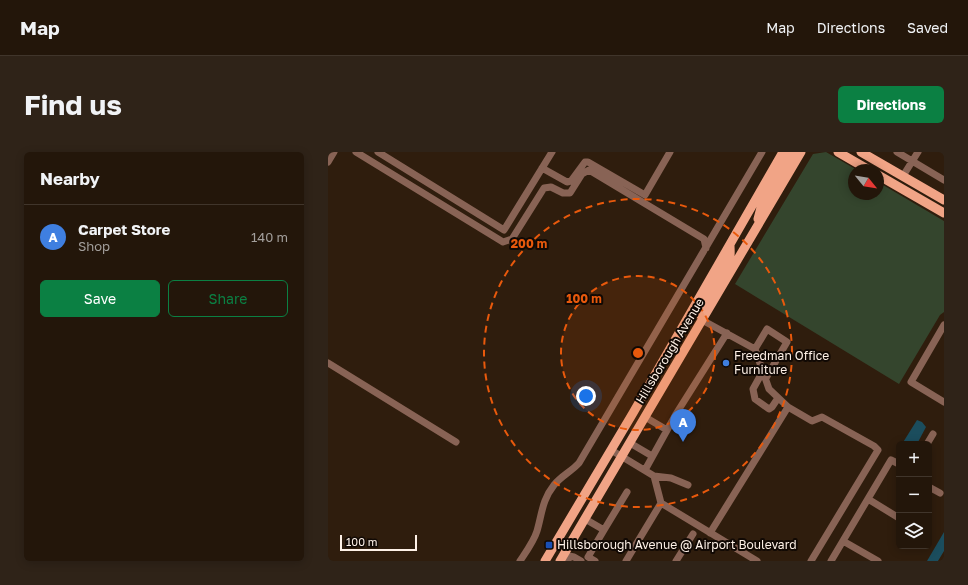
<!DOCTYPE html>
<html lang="en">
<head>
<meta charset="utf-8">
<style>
  body { margin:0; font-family:"Golos Text",sans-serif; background:#2f2318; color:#f1f3f6 }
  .controls { position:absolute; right:12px; bottom:12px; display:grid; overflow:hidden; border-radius:6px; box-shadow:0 2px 10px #0003 }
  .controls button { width:36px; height:36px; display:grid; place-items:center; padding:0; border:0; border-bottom:1px solid #40352b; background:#23160a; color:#f1f3f6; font:20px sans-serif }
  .compass { position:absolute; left:520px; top:12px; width:36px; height:36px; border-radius:50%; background:#23160a; box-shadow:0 2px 10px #0003; rotate:120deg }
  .scale { position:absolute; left:12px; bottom:10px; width:77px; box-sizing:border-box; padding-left:4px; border:2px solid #fef1e7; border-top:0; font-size:11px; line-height:14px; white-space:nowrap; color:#fef1e7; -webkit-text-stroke:3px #110904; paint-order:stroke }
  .you { position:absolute; left:258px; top:244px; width:14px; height:14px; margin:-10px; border:3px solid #fff; border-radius:50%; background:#1a73e8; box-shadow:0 0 0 6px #1a73e833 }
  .badge { display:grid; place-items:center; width:26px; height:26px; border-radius:50%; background:#0b8043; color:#fff; font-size:13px; font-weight:700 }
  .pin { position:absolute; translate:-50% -33px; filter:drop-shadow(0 1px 2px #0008) }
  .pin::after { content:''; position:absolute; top:21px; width:14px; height:12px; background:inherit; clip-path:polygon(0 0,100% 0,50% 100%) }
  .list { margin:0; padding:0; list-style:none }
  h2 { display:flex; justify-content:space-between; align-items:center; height:52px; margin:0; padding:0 16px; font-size:17px }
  h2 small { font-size:13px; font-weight:400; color:#a39f9c }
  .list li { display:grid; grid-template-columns:26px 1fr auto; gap:12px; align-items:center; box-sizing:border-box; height:64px; padding:0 16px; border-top:1px solid #40352b }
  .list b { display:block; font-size:15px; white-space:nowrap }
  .list p { margin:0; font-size:13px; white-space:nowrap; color:#a39f9c }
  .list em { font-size:13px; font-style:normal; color:#a39f9c }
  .actions { display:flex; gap:8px; padding:12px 16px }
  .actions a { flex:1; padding:9px 0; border:1px solid #0b8043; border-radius:6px; text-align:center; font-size:14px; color:#0b8043 }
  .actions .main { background:#0b8043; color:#fff }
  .icon { flex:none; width:22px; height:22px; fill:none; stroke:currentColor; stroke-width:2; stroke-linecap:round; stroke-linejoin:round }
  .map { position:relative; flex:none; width:616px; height:409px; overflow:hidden; border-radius:6px }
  header { display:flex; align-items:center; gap:24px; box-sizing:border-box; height:56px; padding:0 20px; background:#23160a; border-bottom:1px solid #40352b }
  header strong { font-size:19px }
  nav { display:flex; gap:22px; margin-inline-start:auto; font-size:14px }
  .intro { display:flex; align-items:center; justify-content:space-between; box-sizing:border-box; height:96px; padding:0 24px }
  h1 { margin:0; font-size:28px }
  .button { padding:10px 18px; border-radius:6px; background:#0b8043; color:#fff; font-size:14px; font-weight:700 }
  main { display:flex; gap:24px; padding:0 24px }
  aside { flex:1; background:#23160a; border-radius:6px; box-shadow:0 2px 10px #0003 }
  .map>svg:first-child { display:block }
  .green { fill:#34452d }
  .water { fill:#1b4d5d }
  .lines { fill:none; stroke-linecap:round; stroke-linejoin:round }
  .minor { stroke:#886355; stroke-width:7 }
  .major { stroke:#f1a486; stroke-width:9 }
  .ring { fill:none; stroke:#e8590c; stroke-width:2; stroke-dasharray:7 5 }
  .shop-dot { fill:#3f7fe0; stroke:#110904; stroke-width:1.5 }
  .transit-dot { fill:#1a4fb4; stroke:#110904; stroke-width:1.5 }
  .labels { text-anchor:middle; stroke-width:4; stroke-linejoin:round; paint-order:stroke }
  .street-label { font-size:12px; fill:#fef1e7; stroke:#110904 }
  .poi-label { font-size:12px; fill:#fef1e7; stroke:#110904; text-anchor:start }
  .centre { fill:#e8590c; stroke:#110904; stroke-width:2 }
  .ring-label { font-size:12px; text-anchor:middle; font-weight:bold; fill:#e8590c; stroke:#110904; stroke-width:4; stroke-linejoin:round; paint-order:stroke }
</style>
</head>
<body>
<header>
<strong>Map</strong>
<nav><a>Map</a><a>Directions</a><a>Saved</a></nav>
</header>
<div class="intro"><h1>Find us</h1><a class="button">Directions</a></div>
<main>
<aside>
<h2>Nearby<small></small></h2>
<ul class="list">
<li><span class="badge" style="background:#3f7fe0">A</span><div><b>Carpet Store</b><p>Shop</p></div><em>140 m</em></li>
</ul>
<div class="actions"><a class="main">Save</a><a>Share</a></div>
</aside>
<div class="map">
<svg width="616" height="409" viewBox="0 0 616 409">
  <rect width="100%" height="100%" fill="#2f1d0d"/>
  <path class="green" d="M498,0l31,18h-3v24h24v-12l66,39v91l-4,3 -41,69 -164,-100 78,-130z"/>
  <path class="water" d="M589,268l5,2 4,5 -9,17h-15z
    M616,380v19l-6,10h-11z"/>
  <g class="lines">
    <path class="minor" d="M28,0l147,90 9,-3 32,-51 7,-1 12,6h7l12,-19 7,-4 115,69 2,9
      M50,0l126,78 48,-78
      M569,0l47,28
      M0,10l6,-10
      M214,16l25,14 4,-1 14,-19h3l57,33 25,-43
      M575,24l15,-24
      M374,168l53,29 14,40 19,18
      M616,173l-33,57 33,20
      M427,197l12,-20 20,13 -21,36
      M0,211l128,79
      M435,219l-10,18 2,10 14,10 3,-2 6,-9
      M317,265l22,13
      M302,291l22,13
      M599,292l6,-10
      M283,298l43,26 7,27 96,58
      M317,318l31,-56 51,-81
      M326,324l17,2 17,7
      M601,335l11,6
      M540,347l31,19
      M257,367l19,11 -16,27 7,4
      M276,378l23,-38
      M382,381l78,-126 24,14 10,-4 52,29 4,4 -67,111
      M515,389l35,20
      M192,409c6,-9 14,-20 17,-30 5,-17 5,-31 17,-46 7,-9 18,-14 25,-22l183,-311
      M240,409l-4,-6 10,2 7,4
      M298,409l35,-58
      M348,409l17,-27
      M503,409l60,-101 8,4"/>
    <path class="major" d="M510,0l31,18
      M533,0l83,48
      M550,23l66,38
      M430,67l4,-15 30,-52
      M373,164c-3,-12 23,-43 28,-55 2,-5 1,-11 1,-16
      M217,409l88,-148 150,-261
      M232,409l241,-409"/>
  </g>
  <circle cx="310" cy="201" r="77" fill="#e8590c" fill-opacity=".12"/>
  <g class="ring">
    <circle cx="310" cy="201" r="77"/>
    <circle cx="310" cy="201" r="154"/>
  </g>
  <circle class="shop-dot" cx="398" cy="211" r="4"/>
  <rect class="transit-dot" x="217" y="389" width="8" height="8" rx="2"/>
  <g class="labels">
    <g class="street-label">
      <text transform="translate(342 199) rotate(-59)" y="4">Hillsborough Avenue</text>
    </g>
    <g class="poi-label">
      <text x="406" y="208">Freedman Office<tspan x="406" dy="14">Furniture</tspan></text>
      <text x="229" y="397">Hillsborough Avenue @ Airport Boulevard</text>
    </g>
  </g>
  <circle cx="310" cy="201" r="6" class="centre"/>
  <g class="ring-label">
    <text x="201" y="96">200 m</text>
    <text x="256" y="151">100 m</text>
  </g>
</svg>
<div class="controls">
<button>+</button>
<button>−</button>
<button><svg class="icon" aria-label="layers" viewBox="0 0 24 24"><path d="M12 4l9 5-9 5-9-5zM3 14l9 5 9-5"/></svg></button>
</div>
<svg class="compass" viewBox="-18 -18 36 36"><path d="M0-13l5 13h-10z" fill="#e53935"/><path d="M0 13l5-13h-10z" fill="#a39f9c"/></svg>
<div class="scale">100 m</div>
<div class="you"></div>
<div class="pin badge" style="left:355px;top:290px;background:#3f7fe0">A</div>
</div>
</main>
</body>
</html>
